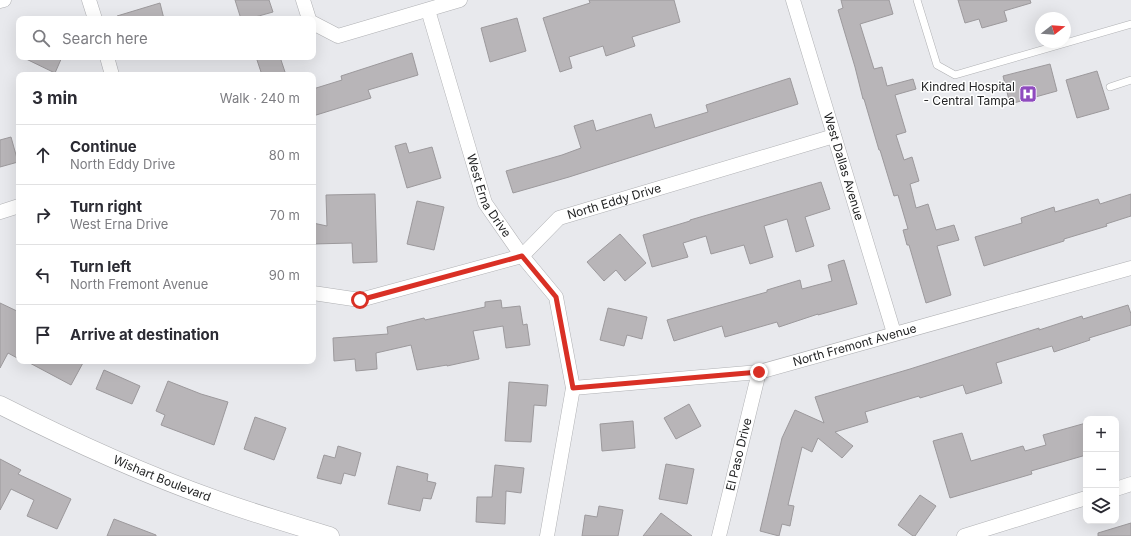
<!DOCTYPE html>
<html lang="en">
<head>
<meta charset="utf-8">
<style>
  body { margin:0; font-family:Inter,sans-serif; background:#f2f2f3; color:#2b2b33 }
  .controls { position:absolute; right:12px; bottom:12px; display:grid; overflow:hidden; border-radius:8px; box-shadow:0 4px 16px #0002 }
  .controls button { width:36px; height:36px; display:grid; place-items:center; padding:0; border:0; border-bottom:1px solid #e1e1e2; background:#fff; color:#2b2b33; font:20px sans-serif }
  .compass { position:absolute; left:1035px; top:12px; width:36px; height:36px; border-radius:50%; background:#fff; box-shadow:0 4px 16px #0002; rotate:73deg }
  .stop { position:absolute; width:12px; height:12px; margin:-9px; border:3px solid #d93025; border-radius:50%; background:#fff }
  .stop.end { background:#d93025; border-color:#fff; box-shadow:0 1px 4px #0008 }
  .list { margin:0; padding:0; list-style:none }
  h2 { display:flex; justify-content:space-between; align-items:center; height:52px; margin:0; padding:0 16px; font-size:17px }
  h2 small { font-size:13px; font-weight:400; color:#7c7c81 }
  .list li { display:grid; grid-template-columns:26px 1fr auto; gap:12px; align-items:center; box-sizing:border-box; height:60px; padding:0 16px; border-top:1px solid #e1e1e2 }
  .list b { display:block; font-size:15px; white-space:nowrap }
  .list p { margin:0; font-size:13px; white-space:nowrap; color:#7c7c81 }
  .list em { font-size:13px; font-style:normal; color:#7c7c81 }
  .icon { flex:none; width:22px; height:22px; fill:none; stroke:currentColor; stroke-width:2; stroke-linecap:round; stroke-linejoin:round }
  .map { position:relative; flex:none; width:1131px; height:536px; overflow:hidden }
  .search { position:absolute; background:#fff; box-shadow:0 4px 16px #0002; left:16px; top:16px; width:300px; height:44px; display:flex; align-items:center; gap:10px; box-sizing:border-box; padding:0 14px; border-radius:8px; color:#7c7c81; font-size:15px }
  .panel { position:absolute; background:#fff; box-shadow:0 4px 16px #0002; left:16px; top:72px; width:300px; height:292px; border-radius:8px }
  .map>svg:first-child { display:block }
  .building { fill:#b8b5b8; stroke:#9c999c }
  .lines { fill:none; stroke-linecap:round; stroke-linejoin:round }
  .service-casing { stroke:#b0b1b4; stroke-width:8 }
  .minor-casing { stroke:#b0b1b4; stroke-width:15 }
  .tertiary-casing { stroke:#b0b1b4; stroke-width:19 }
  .service { stroke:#fff; stroke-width:7 }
  .minor { stroke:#fff; stroke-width:14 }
  .tertiary { stroke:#fff; stroke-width:18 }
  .route { stroke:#d93025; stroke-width:5 }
  .labels { text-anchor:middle; stroke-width:3; stroke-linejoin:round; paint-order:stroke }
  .poi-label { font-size:12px; fill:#232425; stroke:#fff; text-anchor:end }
  .street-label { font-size:12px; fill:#232425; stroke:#fff }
</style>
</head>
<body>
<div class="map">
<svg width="1131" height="536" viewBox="0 0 1131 536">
  <rect width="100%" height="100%" fill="#e8e9ed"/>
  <path class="building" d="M235,0h34l4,12 -25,7h-7z
    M589,0h85l6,22 -48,15 3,9 -29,10 -3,-10 -34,11 3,11 -12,4 -17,-54 47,-15z
    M841,0h48l4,14 -33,10 14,45 8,-2 5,19 26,-7 3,10 -21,6 11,37 -10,3 8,25 8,-3 7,24 -9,3 6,24 12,-4 8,26 18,-5 5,15 -22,6 14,49 -25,8 -17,-58h-2l-4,-15 5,-1 -10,-34 -4,1 -14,-46h-1l-15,-51h-1l-8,-32 -17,-57 5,-2z
    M958,0h72l1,3 -27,8 3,10 -25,7 -3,-9 -14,4z
    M160,3l4,16h-47v-3z
    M517,18l9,33 -36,11 -9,-34z
    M412,53l6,22 -50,15 3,8 -58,18v-27l29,-9 -1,-4z
    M22,57h40l-7,16z
    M256,57h24l6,18h-24z
    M1050,64l7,27 -47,13 -7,-28z
    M1097,71l12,38 -32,9 -11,-38z
    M790,78l8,26 -229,73 -56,16 -7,-22 56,-16 19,-7 -7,-22 19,-6 3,11 55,-17 4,14 53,-16 -2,-7z
    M11,137l7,25 -18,5v-27z
    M406,143l3,10 23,-6 9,31 -34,10 -12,-42z
    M821,182l9,27 -25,8 9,29 -18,6 -9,-33 -23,7 9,31 -23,7 -6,-19 -33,9 -5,-18 -23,7 5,14 -36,10 -9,-32 47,-14v-1z
    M375,194l2,68 -24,1 -1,-20 -39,1v-21l14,3 -1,-31z
    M1131,194v22l-25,8 1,2 -43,13v2l-80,25 -9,-29 47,-14 -1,-5 33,-11 1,5 43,-13 2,5z
    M417,201l27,6 -10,43 -27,-6z
    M620,234l26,29 -21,18 -9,-11 -12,11 -17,-19z
    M844,260l13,44 -39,11v-1l-39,13 -2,-5 -52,15 -3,-11 -48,15 -7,-21 100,-28v-2l33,-10 2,9 30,-8 -4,-16z
    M501,300l1,8 18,-2 3,19 4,-1 3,21 -24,3 -3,-22 -30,5 6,28 -32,7v-1l-30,5 -6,-25 -35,8 1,16 -21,2 -1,-12 -21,2 -1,-23 55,-4 -1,-7 37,-9 1,2 60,-13v-5z
    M0,303l19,9v47l-11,-6 -8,15z
    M1128,305l3,9v11l-42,13 1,2 -36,12 -2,-6 -56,17 6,20 -36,11 -3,-9 -43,13 -1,-2 -54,16 3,10 -33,10 18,14 -11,12 -24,-20 -6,14 -10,-5 -14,58 6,1 -4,20 -8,-2 -3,12 -19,-5 22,-93 13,-28 29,13 -9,-26 95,-28 129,-41v2l43,-14 1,3z
    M608,308l39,9 -5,22 -15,-4 -3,11 -24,-6z
    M26,361h58l-13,24z
    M104,370l36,16 -8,18 -36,-15z
    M168,381l33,13 27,8 -14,43 -53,-20 4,-10 -9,-4z
    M509,382l39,3 -2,21 -12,-1 -3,37 -26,-1z
    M689,404l12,22 -25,13 -12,-21z
    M255,417l31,11 -12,32 -30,-11z
    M633,421l2,27 -33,3 -2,-27z
    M1086,423v32l-55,16 1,3 -82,24 -17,-57 29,-8 9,28 52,-15 2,5 21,-6 -3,-10z
    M338,446l23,7 -6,23 -11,-3 -3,11 -24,-6 7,-23 11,3z
    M0,459l21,11 -3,4 53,25 -14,30 -30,-13 7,-16 -23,-11 -11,21z
    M666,464l28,5 -7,35 -28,-5z
    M495,465l29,3 -3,25 -15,-2 -1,33 -29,-2 1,-25h15z
    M397,466l31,8 -1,7 9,2 -5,16 -8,-1 -3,13 -32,-7z
    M920,495l16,11 -21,30h-2l-15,-11z
    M599,506l24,4 -5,26h-36l3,-21 12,2z
    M661,513l31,23h-49z
    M114,519l42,16v1h-49z
    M1131,523v13h-33v-3z"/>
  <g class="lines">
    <defs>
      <path id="service" d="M917,0l20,65 18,10 176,-51
        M1110,87l21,-7"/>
      <g id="minor">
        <path d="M89,0l6,19"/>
        <path d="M303,0l6,19"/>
        <path id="s1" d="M793,0l101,333"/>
        <path d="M0,1l4,-1"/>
        <path id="s2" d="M428,10l57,193 37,53 34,41 17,91 -26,148"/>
        <path d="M313,23l25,13 122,-36"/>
        <path d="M107,57l5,18"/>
        <path d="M0,212l19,-6"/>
        <path id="s3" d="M313,293l47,7 162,-44 37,-38 275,-82"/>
        <path id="s4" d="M573,388l186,-16 372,-104"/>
        <path d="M1116,489l15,-5"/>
        <path id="s5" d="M719,536l40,-164"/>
        <path d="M964,536l122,-38"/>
      </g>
      <g id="tertiary">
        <path id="s6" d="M0,405c69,35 141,68 214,94 38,14 77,25 116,37"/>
      </g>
    </defs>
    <use href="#service" class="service-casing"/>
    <use href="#minor" class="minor-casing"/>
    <use href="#tertiary" class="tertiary-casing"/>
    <use href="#service" class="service"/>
    <use href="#minor" class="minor"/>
    <use href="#tertiary" class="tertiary"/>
  </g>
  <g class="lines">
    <path class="route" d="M360,300l162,-44 34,41 17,91 186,-16"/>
  </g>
  <defs>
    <symbol id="hospital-square" viewBox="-11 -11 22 22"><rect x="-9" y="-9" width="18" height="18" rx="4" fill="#8f4bbf" stroke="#fff"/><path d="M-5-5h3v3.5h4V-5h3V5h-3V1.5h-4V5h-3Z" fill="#fff"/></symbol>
  </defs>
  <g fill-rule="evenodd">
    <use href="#hospital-square" x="1018" y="84" width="20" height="20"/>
  </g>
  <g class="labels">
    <g class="poi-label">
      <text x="1015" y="91">Kindred Hospital<tspan x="1015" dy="14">- Central Tampa</tspan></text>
    </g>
    <g class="street-label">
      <text dy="4" stroke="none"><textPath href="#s1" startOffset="174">West Dallas Avenue</textPath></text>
      <text dy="4" stroke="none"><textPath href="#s2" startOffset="196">West Erna Drive</textPath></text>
      <text dy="4" stroke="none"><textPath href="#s3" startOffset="326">North Eddy Drive</textPath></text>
      <text dy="4" stroke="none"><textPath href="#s4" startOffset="286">North Fremont Avenue</textPath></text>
      <text dy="4" stroke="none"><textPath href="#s5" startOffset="84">El Paso Drive</textPath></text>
      <text dy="4" stroke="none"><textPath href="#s6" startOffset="178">Wishart Boulevard</textPath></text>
    </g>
  </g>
</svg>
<div class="controls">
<button>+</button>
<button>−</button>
<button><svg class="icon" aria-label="layers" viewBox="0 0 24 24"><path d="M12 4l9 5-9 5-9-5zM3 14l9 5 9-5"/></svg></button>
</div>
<svg class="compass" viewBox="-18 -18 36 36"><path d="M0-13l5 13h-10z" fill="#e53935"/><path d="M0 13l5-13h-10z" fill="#7c7c81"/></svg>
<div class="stop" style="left:360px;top:300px"></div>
<div class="stop end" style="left:759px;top:372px"></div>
<div class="search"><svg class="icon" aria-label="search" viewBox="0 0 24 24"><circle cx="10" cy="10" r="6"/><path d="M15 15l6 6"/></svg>Search here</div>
<section class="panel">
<h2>3 min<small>Walk · 240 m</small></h2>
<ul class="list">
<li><svg class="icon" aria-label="ahead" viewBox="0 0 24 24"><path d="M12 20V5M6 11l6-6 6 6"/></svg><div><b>Continue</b><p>North Eddy Drive</p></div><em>80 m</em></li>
<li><svg class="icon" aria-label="right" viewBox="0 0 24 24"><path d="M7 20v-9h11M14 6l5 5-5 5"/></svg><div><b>Turn right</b><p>West Erna Drive</p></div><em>70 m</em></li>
<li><svg class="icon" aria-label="left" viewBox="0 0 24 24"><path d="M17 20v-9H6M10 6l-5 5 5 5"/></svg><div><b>Turn left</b><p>North Fremont Avenue</p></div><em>90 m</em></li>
<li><svg class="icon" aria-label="arrive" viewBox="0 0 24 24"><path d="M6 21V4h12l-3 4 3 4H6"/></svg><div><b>Arrive at destination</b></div></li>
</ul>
</section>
</div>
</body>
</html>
